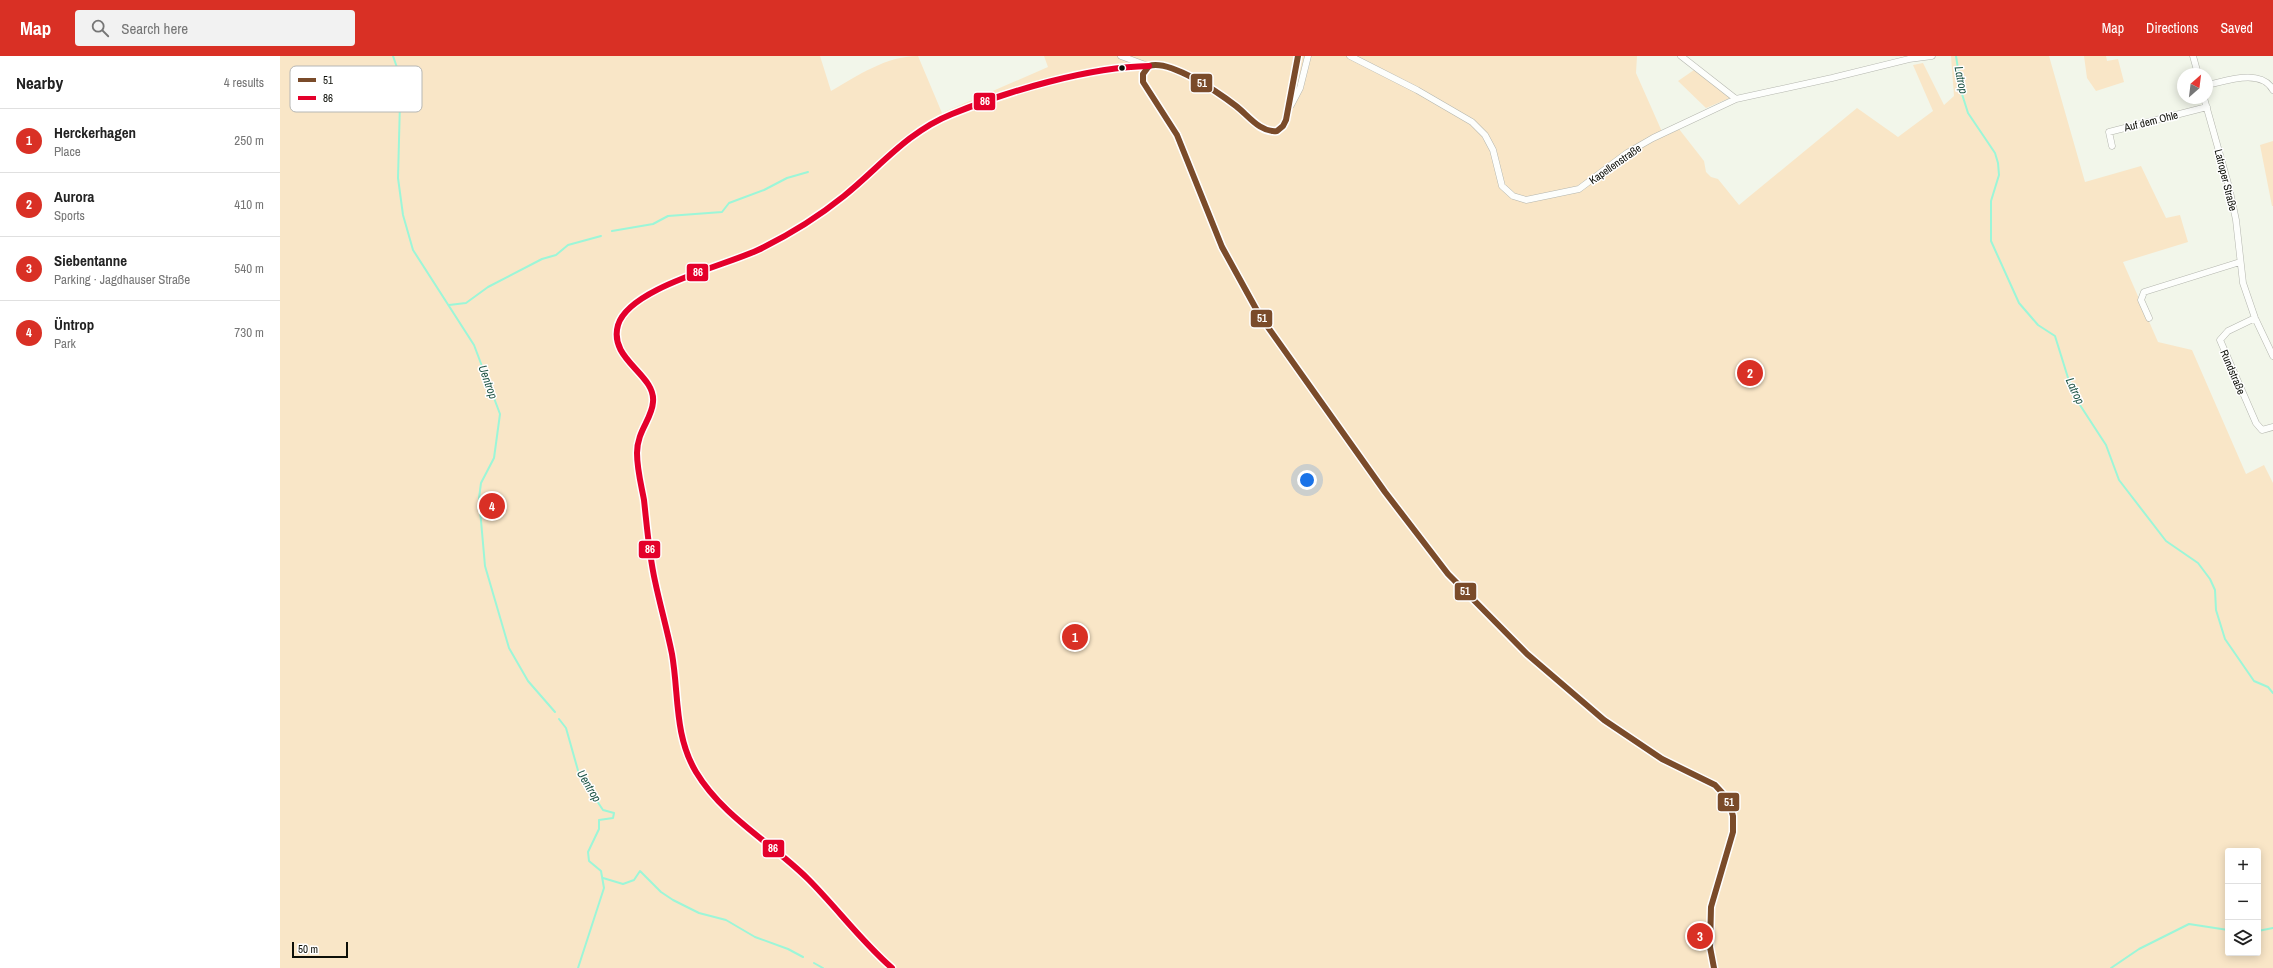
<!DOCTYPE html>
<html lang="en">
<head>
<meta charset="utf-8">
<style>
  body { margin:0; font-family:"Archivo Narrow",sans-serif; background:#f2f2f2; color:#222 }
  .controls { position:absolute; right:12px; bottom:12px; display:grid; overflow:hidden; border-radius:4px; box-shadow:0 2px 10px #0003 }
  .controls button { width:36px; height:36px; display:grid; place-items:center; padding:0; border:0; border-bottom:1px solid #e0e0e0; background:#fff; color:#222; font:20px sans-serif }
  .compass { position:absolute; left:1897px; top:12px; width:36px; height:36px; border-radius:50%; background:#fff; box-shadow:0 2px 10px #0003; rotate:28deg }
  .scale { position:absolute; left:12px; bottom:10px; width:56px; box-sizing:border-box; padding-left:4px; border:2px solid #0d0f08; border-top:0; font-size:11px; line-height:14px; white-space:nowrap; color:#0d0f08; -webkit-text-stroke:3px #fff; paint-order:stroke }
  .you { position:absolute; left:1027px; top:424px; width:14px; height:14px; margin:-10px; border:3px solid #fff; border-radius:50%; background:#1a73e8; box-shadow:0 0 0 6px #1a73e833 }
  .badge { display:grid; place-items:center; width:26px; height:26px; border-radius:50%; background:#d93025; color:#fff; font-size:13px; font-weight:700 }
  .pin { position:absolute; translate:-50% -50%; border:2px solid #fff; box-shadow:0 1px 4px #0006 }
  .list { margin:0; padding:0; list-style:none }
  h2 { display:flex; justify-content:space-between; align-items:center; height:52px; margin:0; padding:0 16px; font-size:17px }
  h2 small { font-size:13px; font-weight:400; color:#767676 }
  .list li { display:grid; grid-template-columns:26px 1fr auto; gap:12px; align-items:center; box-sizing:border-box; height:64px; padding:0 16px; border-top:1px solid #e0e0e0 }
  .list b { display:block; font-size:15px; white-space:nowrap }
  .list p { margin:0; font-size:13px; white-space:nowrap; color:#767676 }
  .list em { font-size:13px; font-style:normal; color:#767676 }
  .icon { flex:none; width:22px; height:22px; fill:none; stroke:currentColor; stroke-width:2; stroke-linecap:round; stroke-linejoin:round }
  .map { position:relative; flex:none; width:1993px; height:912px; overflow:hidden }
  header { display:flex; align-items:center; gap:24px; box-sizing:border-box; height:56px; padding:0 20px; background:#d93025; color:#fff }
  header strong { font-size:19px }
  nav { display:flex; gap:22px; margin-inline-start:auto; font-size:14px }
  .search { width:280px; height:36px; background:#f2f2f2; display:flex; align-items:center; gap:10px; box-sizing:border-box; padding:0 14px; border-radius:4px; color:#767676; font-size:15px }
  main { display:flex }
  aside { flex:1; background:#fff }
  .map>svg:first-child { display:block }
  .green { fill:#f9e6c7; fill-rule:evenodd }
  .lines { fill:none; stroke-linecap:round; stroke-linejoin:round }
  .stream { stroke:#9cf6d8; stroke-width:2 }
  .minor-casing { stroke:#b4b6ae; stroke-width:7 }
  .minor { stroke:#fdfefc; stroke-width:6 }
  .bus-1-casing { stroke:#fff; stroke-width:9 }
  .bus-2-casing { stroke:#fff; stroke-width:9 }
  .bus-1 { stroke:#7a4b2a; stroke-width:6 }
  .bus-2 { stroke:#e4002b; stroke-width:6 }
  .bus-dot { fill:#0d0f08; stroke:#fff; stroke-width:1.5 }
  .labels { text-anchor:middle; stroke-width:3; stroke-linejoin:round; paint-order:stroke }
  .street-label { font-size:11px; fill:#0d0f08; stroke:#fff }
  .water-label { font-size:12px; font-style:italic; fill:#1f5546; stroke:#fff }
  .key { fill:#fff; stroke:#b6b7b5; stroke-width:1 }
  .key-label { font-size:11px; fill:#0d0f08 }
  .line-badge { stroke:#fff; stroke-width:1.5 }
  .badge-label { font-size:11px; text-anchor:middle; font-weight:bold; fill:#fff }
</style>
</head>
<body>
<header>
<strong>Map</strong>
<div class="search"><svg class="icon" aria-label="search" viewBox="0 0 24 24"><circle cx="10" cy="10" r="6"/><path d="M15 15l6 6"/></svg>Search here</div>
<nav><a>Map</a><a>Directions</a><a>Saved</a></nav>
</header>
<main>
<aside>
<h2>Nearby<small>4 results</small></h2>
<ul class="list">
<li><span class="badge">1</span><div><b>Herckerhagen</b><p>Place</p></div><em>250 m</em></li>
<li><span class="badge">2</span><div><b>Aurora</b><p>Sports</p></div><em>410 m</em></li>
<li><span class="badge">3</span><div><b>Siebentanne</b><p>Parking · Jagdhauser Straße</p></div><em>540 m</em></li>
<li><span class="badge">4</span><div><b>Üntrop</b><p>Park</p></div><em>730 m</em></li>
</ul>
</aside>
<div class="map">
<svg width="1993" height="912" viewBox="0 0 1993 912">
  <rect width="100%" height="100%" fill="#f2f6ea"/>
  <path class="green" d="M0,0h540l11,35c26,-15 55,-35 87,-35l24,57 106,-46 -4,-11h593l-1,17 27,61 16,-5 25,32 2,11 5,5 7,2 21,26 118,-97 41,29 35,-26 -20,-46 10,-2 21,42 10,-9 -3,-40h98l36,126 56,-16 25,52 14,-3 8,27 -65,20 35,80 34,8 54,124 18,-9 9,18v485h-1993zM1948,795h30v102h-30z
    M1804,0h22l1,5 11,-2 6,23 -28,9 -9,-13z
    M1414,14l36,28 -24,10 -28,-27z
    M1993,85v65h-1l-12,-61z"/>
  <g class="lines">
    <path class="stream" d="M113,0l10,29 -8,7 5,10 -2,76 5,37 10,35 61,95 26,69 -6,44 -13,25 -2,15 6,68 24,82 19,33 27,31
      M1676,0l6,38 6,19 27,40 3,10 1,12 -8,26v40l28,62 19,22 17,11 14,45 9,21 28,43 13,35 47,61 32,22 12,16 5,11 1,20 9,29 29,42 14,6 5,6
      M332,175l41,-7 15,-8 54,-4 7,-9 35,-13 23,-12 21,-6
      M169,249l17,-2 22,-16 54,-28 14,-4 12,-10 33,-9
      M279,663l7,9 13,46 24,36 11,3 -1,5 -14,2v9l-11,23 1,9 12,10 3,17 -26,80
      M323,822l20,6 11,-4 6,-9 21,21 12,8 26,13 27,7 29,17 33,12 15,8
      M1978,875l15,-3
      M534,907l9,5
      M1831,912l28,-19 50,-25 39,6"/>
    <defs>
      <path id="minor" d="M841,0l27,10
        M1018,0l-12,64 -3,6 -6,5c-17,2 -29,-16 -41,-25 -17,-13 -66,-47 -87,-40l-6,8v8l34,53 45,112 38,69 125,176 63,82 79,80 77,66 58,39 53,26 13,14 5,17v16l-22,75 -1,40 4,21
        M1070,0l67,34 55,32 13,13 8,15 9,36 11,10 13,4 53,-11 48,-36 26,-15 83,-39 96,-21 77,-19 23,-3
        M1401,0l55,43
        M1913,0l5,18
        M1927,29c19,-4 54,-17 66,5
        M1924,42l25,89 7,33 7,63 12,35 18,38
        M1011,49l9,-17 8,-32
        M1832,90l-3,-14 98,-25
        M1869,262l-8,-18 3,-8 96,-30
        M1975,262l-27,13 -8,9 36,83 6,7 11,-3
        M612,912c-31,-27 -55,-60 -84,-89 -36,-36 -85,-62 -112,-107 -22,-37 -17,-78 -24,-118 -5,-25 -12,-49 -17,-73 -6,-27 -8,-54 -11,-81 -3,-16 -7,-31 -7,-47 0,-22 15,-34 16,-51 3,-28 -45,-42 -35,-77 11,-37 106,-59 140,-75 31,-15 60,-33 86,-54 36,-29 63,-64 108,-82 56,-23 137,-47 197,-48"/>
    </defs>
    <use href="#minor" class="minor-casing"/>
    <use href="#minor" class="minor"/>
    <defs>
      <path id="bus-1" d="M1018,0l-12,64 -3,6 -6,5c-17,2 -29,-16 -41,-25 -17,-13 -66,-47 -87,-40l-6,8v8l34,53 45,112 38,69 125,176 63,82 79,80 77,66 58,39 53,26 13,14 5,17v16l-22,75 -1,40 4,21"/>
      <path id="bus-2" d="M612,912c-31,-27 -55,-60 -84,-89 -36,-36 -85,-62 -112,-107 -22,-37 -17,-78 -24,-118 -5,-25 -12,-49 -17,-73 -6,-27 -8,-54 -11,-81 -3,-16 -7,-31 -7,-47 0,-22 15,-34 16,-51 3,-28 -45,-42 -35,-77 11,-37 106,-59 140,-75 31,-15 60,-33 86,-54 36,-29 63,-64 108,-82 56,-23 137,-47 197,-48"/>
    </defs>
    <use href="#bus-1" class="bus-1-casing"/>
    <use href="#bus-2" class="bus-2-casing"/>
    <use href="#bus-1" class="bus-1"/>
    <use href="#bus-2" class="bus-2"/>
  </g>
  <circle class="bus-dot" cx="842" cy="12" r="3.5"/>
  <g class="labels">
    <g class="street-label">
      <text transform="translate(1871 65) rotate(-14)" y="4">Auf dem Ohle</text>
      <text transform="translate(1335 108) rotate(-35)" y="4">Kapellenstraße</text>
      <text transform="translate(1946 124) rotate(76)" y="4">Latroper Straße</text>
      <text transform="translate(1953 316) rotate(67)" y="4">Rundstraße</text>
    </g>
    <g class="water-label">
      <text transform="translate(1681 24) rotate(79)" y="4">Latrop</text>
      <text transform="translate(208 326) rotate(70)" y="4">Uentrop</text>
      <text transform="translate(1795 335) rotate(65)" y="4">Latrop</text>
      <text transform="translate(309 730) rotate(59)" y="4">Uentrop</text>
    </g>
  </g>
  <rect x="10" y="10" width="132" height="46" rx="6" class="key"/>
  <rect x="18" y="22" width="18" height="4" fill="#7a4b2a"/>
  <rect x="18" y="40" width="18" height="4" fill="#e4002b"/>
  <g class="key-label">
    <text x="43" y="28">51</text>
    <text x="43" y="46">86</text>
  </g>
  <g class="line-badge">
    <rect x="910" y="17" width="23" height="20" rx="4" fill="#7a4b2a"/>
    <rect x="693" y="36" width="23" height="19" rx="4" fill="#e4002b"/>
    <rect x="406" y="207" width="23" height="19" rx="4" fill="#e4002b"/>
    <rect x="970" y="253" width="23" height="19" rx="4" fill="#7a4b2a"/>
    <rect x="358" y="484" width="23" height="19" rx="4" fill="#e4002b"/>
    <rect x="1174" y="526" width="23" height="19" rx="4" fill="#7a4b2a"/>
    <rect x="1437" y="736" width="23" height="20" rx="4" fill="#7a4b2a"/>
    <rect x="482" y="783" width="23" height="19" rx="4" fill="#e4002b"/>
  </g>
  <g class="badge-label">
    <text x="922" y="31">51</text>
    <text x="705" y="49">86</text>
    <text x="418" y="220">86</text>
    <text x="982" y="266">51</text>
    <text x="370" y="497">86</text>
    <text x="1185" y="539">51</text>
    <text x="1449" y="750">51</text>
    <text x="493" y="796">86</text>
  </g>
</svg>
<div class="controls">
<button>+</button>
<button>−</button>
<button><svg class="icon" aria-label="layers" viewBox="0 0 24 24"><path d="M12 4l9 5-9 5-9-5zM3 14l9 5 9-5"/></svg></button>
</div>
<svg class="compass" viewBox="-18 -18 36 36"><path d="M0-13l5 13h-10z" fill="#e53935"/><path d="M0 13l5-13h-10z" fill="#767676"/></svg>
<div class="scale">50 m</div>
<div class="you"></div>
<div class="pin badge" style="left:795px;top:581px">1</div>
<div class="pin badge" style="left:1470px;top:317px">2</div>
<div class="pin badge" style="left:1420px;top:880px">3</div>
<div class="pin badge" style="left:212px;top:450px">4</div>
</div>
</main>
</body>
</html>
